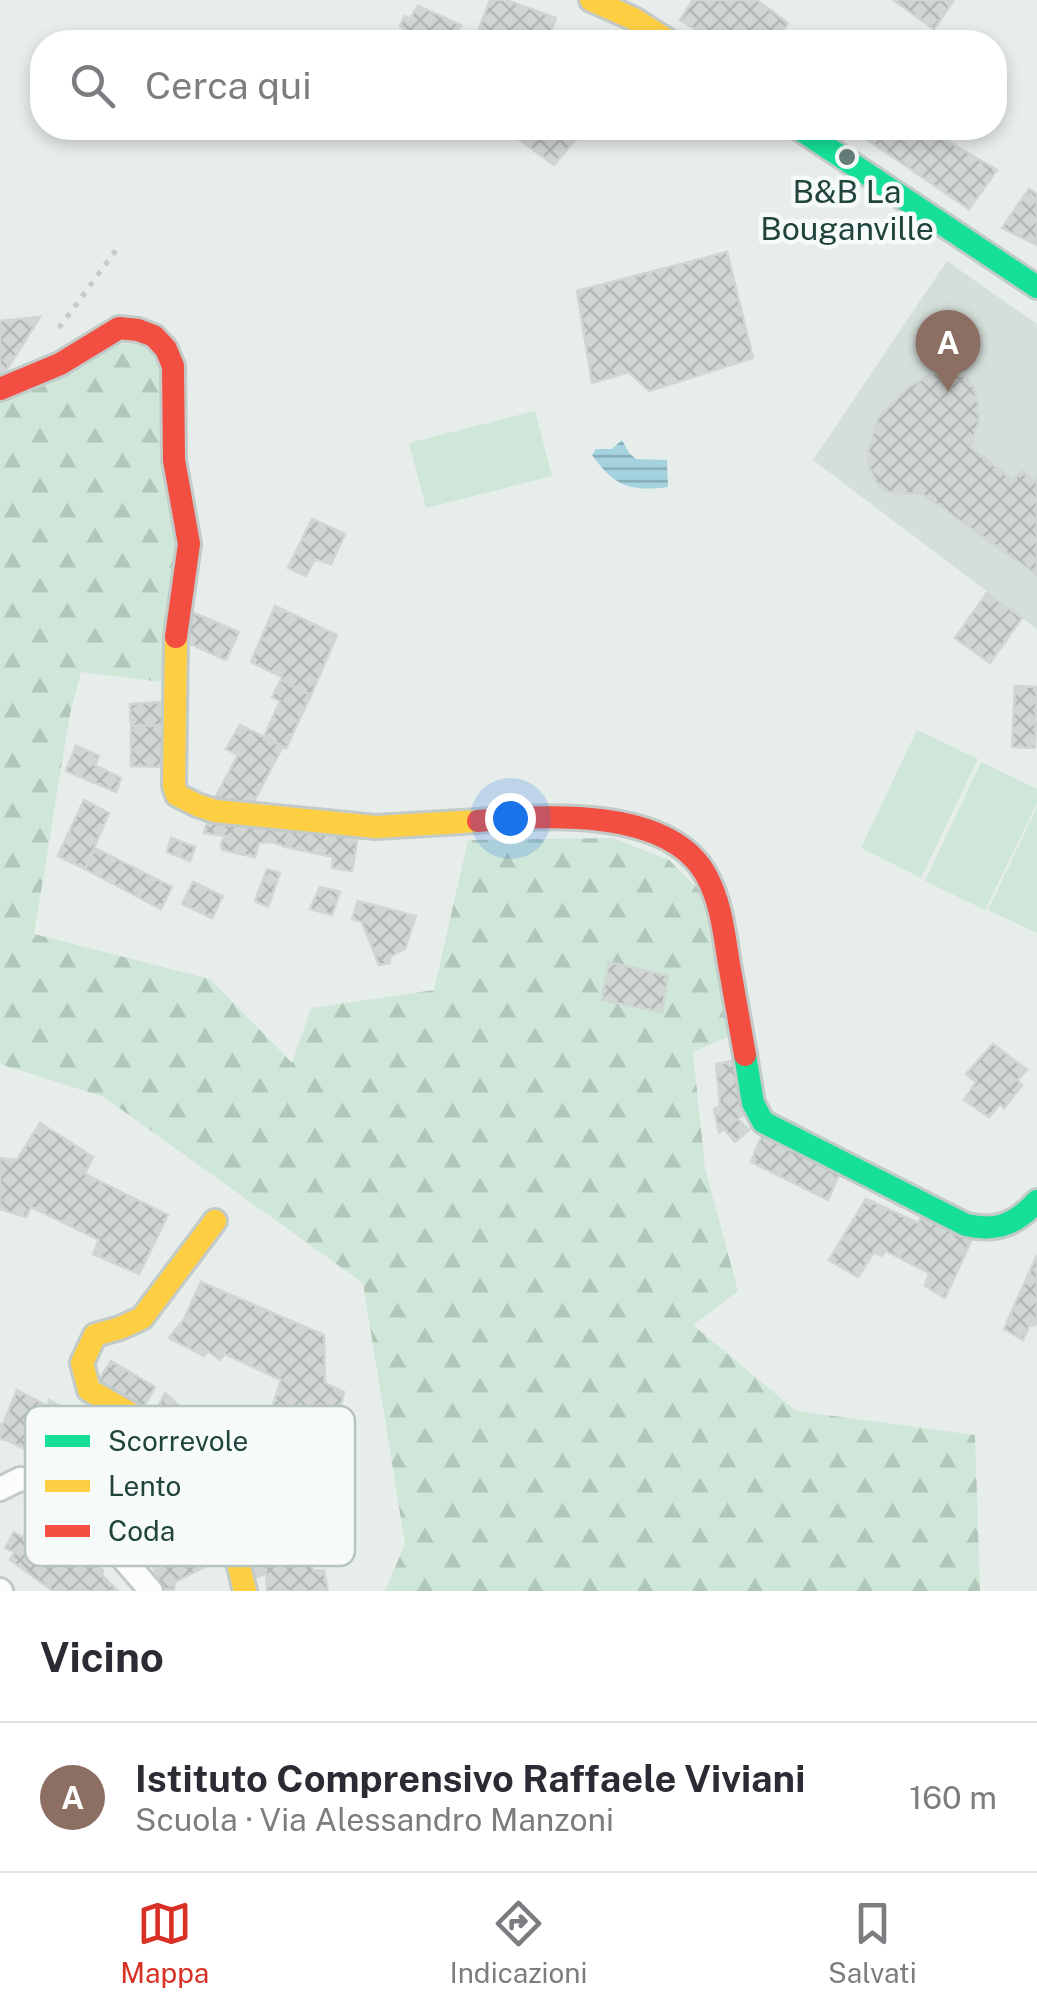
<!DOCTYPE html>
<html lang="it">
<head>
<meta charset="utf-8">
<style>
  body { margin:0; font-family:"Public Sans",sans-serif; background:#f7f7f7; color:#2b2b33 }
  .you { position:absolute; left:510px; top:818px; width:35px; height:35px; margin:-25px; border:8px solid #fff; border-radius:50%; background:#1a73e8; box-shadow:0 0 0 15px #1a73e833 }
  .badge { display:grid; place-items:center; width:65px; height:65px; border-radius:50%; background:#d93025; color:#fff; font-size:32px; font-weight:700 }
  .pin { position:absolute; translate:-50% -82px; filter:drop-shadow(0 2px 5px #0008) }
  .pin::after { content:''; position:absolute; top:52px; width:35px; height:30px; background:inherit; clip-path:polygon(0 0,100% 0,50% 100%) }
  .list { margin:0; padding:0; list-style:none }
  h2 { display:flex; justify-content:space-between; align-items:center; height:130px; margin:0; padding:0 40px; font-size:42px }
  h2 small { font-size:32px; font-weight:400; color:#7c7c81 }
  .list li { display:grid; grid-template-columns:65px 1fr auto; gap:30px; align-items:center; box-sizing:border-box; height:150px; padding:0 40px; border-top:2px solid #e1e1e2 }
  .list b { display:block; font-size:38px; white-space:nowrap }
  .list p { margin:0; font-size:32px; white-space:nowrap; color:#7c7c81 }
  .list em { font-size:32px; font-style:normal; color:#7c7c81 }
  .icon { flex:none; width:55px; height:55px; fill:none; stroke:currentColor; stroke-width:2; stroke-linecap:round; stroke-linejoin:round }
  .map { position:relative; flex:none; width:1037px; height:1591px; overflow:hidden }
  .search { position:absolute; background:#fff; box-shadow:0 5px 15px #0003; left:30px; right:30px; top:30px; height:110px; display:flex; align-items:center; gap:25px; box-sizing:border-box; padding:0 35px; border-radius:40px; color:#7c7c81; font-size:38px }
  .sheet { height:280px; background:#fff }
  nav { display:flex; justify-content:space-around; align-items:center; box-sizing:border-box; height:140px; border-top:2px solid #e1e1e2; background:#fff; font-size:28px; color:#7c7c81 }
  nav a { display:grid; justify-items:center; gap:5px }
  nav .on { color:#d93025 }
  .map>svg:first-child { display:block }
  .built { fill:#d4dfda }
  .forest { fill:url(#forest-firs) }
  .garden { fill:#cfe7d8 }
  .water { fill:url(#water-rules) }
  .building { fill:url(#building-cross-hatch); stroke:#cfd6d3; stroke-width:2.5 }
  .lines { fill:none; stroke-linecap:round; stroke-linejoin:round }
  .street-casing { stroke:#c4cac7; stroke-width:28 }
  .fast-casing { stroke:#c2cbc8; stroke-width:28 }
  .slow-casing { stroke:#c2cbc8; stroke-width:28 }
  .jam-casing { stroke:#c2cbc8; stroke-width:28 }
  .path { stroke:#c2ccca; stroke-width:5; stroke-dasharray:5 8; stroke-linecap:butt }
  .street { stroke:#fbfcfc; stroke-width:22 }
  .fast { stroke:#16e098; stroke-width:22 }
  .slow { stroke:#ffcf43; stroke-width:22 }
  .jam { stroke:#f24e42; stroke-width:22 }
  .poi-dot { fill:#667e7a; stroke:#f6fbf9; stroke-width:4 }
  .labels { text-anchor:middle; stroke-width:9; stroke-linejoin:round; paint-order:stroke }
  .poi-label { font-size:32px; fill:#21433d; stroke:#f6fbf9 }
  .key { fill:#f6fbf9; stroke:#b6c4c1; stroke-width:2.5 }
  .key-label { font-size:28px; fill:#21433d }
</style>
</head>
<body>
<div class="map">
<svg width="1037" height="1591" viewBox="0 0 1037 1591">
  <defs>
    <pattern id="forest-firs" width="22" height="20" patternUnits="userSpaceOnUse" patternTransform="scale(2.5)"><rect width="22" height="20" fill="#cfe7d8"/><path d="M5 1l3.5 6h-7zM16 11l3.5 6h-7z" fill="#b1c7ba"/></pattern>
    <pattern id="water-rules" width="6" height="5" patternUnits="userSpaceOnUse" patternTransform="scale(2.5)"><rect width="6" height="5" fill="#a4d2de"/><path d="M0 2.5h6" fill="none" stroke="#85acb5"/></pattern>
    <pattern id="building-cross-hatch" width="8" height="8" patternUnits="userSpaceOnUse" patternTransform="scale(2.5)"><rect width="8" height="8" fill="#d1d6d4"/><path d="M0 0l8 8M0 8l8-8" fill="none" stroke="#b3b9b7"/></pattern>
  </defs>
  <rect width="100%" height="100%" fill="#e7edea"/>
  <path class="built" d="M947,261l90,63v305l-224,-169z"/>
  <path class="forest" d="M121,343l23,2 18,21 17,182 -16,134 -82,-10 -11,42 -36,220 176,45 82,84 19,-55 123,-18 34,-150 144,-2 57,22 32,32 29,144 -37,16 12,116 33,123 -45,34 103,86 179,24 5,156h-595l20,-47 -42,-261 -259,-186 -104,-33v-664z"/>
  <path class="garden" d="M535,411l17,65 -126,32 -17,-65z
    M917,730l61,29 -57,119 -60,-30z
    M981,762l56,27v14l-52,107 -60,-29z
    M1037,807v126l-49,-23z"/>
  <path class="water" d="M622,440l7,13 7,6 31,1 1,27c-38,5 -54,-1 -76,-32l4,-6h16z"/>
  <path class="building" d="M490,0h16l50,18 -9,24h-73z
    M693,0h64l31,23 -12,19h-60l-36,-22z
    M893,0h61l-20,29z
    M418,6l43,19 -7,14 5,3h-58l5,-10 -6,-6 5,-10 5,3z
    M525,128h60l-31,37 -37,-27z
    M850,128h75l72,42 -28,39z
    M1029,189l8,5v51l-35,-17z
    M727,252l26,106 -104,33 -20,-19 -37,11 -15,-92z
    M40,317l-39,62h-1v-58z
    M941,371l23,5 9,10 5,17 1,18 -9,26 43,33 9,-9 12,10 3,-4v98l-116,-82 -22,1 -15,-3 -8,-9 -7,-15 -1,-15 10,-33 27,-29 22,-14z
    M312,519l33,15 -14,30 -16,-5 -9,17 -18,-8z
    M987,593l35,25 -32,45 -35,-25z
    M275,606l62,29 -26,60 -30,-15 1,-3 -31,-15z
    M191,612l48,20 -13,28 -40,-18z
    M281,680l30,15 -25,53 -22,-11 16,-36 -8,-4z
    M1015,686l22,1 -2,61 -23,-1z
    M163,702l1,23 -33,1 -1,-22z
    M166,725l-1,42 -34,-1v-40z
    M240,725l43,21 -31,59 -38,-5 24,-45 -12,-6z
    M76,746l23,10 -4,9 26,13 -5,14 -50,-21z
    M84,800l25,13 -24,56 -27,-13z
    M208,819l81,10 -3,18 -13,-5 -14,1 -4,14 -33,-7 -1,-6 4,-8 -21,-3z
    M289,829l69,6 -6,36 -20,-3 1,-11 -47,-10z
    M171,838l24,9 -5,14 -23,-9z
    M95,848l77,39 -11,22 -76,-40z
    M267,869l13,4 -12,34 -13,-6z
    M193,882l30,14 -11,22 -30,-14z
    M320,887l20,5 -8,23 -22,-6z
    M358,901l58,15 -11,33 -15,8v6l-11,2 -17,-43 -10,-3z
    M609,962l59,14 -6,36 -60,-12z
    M993,1044l34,26 -10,10 5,5 -18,23 -4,-4 -11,13 -25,-17 12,-18 -10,-8z
    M737,1060l9,53 -8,6 11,11 -14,12 -11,-13 -5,4 -5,-24 6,-3 -4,-42z
    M40,1123l53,34 -8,17 83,41 -29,59 -46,-20 6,-14 -68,-33 -5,10 -26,-8v-51l17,2z
    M764,1130l77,40 -13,30 -77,-38z
    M866,1199l52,24 6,-10 48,26 -27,59 -20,-12 4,-13 -43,-22 -5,5 -7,-4 -16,25 -29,-17z
    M1037,1255v66l-2,4 -6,1 -6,14 -19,-11z
    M201,1282l123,53 1,48 19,9 -11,51 -52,-16 2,-6 -14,-4 12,-37 -56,-26 -5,6 -12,-9 -4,5 -35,-18 15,-19z
    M111,1361l44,26 -13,23 -46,-26z
    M17,1390l31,16 1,-6 23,12 -2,5 35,17 -2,4 32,16 -3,7 19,18 4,-4 17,16 -2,4 16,12 -3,5 14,20 -5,3 18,29 -35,18 -1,8 -11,-1 -12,-27 -15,-19 3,-8 -2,-7 -38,-26 -4,-15 -42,-17 -4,-8 -42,-22 -7,-1v-15h3z
    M165,1393l44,40 -16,20 -41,-35z
    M303,1508l10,63 11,-1 4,21h-61l-1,-17 -10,3 -7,-62z
    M35,1519l31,19 2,-5 10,7 -3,5 5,3 -7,12 4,4 6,-8 20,14 -1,5 16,16h-65l-43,-31 5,-8 -10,-4 9,-16 9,6z"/>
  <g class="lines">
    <defs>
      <path id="street" d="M0,1489l20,-10 27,4 35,28 69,80
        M0,1590l1,1"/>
      <path id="fast" d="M798,128l239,159
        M745,1055l8,48 10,19 203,103c31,7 50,-1 71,-24"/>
      <path id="slow" d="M591,0l43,19 36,23
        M176,637l-2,149 3,9 20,10 18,6 161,16 102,-6
        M215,1221l-73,97 -22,10 -25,7 -13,28 7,27 58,33 49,45 33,58 16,65"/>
      <path id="jam" d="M0,389l60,-25 59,-36 19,2 16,6 12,13 7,17 1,94 15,84 -13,93
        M478,821c65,-6 191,-14 228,54 15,27 18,58 23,89 5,30 11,61 16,91"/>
    </defs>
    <use href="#street" class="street-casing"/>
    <use href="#fast" class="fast-casing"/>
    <use href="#slow" class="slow-casing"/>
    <use href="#jam" class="jam-casing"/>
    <path class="path" d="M59,328l60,-82"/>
    <use href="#street" class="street"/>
    <use href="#fast" class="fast"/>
    <use href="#slow" class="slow"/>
    <use href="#jam" class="jam"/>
  </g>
  <circle class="poi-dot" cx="847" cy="157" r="10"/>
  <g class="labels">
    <g class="poi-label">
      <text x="847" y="203">B&amp;B La<tspan x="847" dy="37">Bouganville</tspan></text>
    </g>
  </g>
  <rect x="25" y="1406" width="330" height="160" rx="15" class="key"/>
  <rect x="45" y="1435" width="45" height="12" fill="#16e098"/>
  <rect x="45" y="1480" width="45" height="12" fill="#ffcf43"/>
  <rect x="45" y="1525" width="45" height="12" fill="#f24e42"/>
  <g class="key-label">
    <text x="108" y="1451">Scorrevole</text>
    <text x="108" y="1496">Lento</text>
    <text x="108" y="1541">Coda</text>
  </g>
</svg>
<div class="you"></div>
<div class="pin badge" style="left:948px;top:392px;background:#8d6e63">A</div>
<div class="search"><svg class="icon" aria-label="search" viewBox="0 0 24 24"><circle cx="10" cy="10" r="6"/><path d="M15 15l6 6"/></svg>Cerca qui</div>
</div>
<section class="sheet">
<h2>Vicino<small></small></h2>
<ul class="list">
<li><span class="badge" style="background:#8d6e63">A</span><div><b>Istituto Comprensivo Raffaele Viviani</b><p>Scuola · Via Alessandro Manzoni</p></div><em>160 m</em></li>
</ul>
</section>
<nav>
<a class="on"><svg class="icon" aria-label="map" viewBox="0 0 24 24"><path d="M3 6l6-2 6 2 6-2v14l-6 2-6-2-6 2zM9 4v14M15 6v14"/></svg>Mappa</a>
<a><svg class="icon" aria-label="directions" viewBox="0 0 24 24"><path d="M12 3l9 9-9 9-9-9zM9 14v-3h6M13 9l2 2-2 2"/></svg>Indicazioni</a>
<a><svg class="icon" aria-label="saved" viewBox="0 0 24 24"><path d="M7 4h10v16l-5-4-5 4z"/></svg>Salvati</a>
</nav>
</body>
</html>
